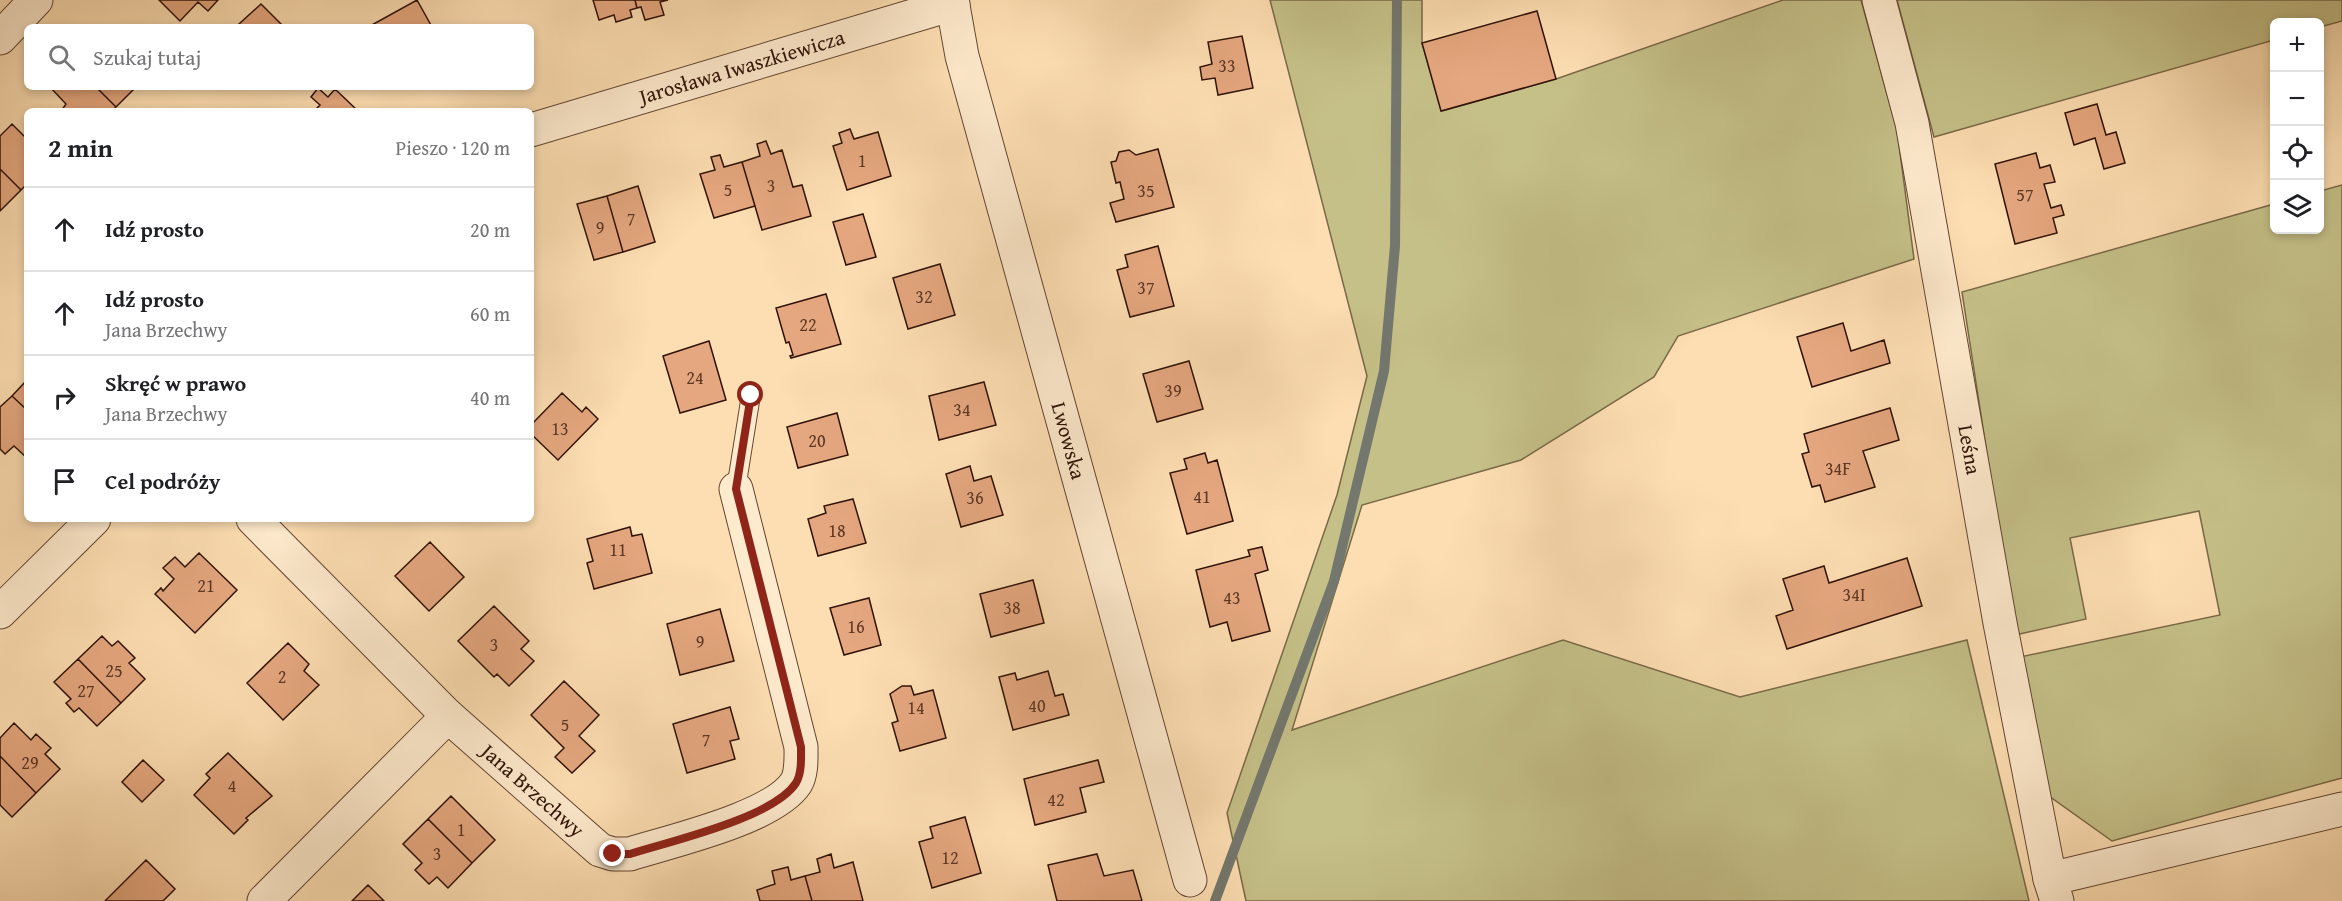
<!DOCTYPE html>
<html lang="pl">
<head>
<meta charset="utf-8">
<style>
  body { margin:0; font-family:"Gentium Book Plus",serif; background:#f2f2f2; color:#202124 }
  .controls { position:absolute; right:18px; top:18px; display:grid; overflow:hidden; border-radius:9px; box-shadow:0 3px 9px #0003 }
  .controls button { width:54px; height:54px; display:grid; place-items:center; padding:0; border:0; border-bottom:2px solid #e0e0e0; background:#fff; color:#202124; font:30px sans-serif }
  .stop { position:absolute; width:18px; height:18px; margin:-14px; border:4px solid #8f2418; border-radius:50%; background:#fff }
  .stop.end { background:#8f2418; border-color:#fff; box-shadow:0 2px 6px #0008 }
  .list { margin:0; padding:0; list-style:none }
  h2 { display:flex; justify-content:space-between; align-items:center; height:78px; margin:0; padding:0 24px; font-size:26px }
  h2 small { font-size:20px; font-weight:400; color:#757577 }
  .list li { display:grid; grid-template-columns:39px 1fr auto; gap:18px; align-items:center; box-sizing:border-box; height:84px; padding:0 24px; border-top:2px solid #e0e0e0 }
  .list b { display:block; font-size:22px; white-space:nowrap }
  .list p { margin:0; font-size:20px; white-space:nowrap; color:#757577 }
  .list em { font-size:20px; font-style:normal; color:#757577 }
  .icon { flex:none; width:33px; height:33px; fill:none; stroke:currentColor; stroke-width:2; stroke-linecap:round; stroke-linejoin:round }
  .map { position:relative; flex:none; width:2342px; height:901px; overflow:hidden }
  .search { position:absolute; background:#fff; box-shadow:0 3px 9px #0003; left:24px; top:24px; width:510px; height:66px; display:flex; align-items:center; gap:15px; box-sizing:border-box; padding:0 21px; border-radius:9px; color:#757577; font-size:22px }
  .panel { position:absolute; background:#fff; box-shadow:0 3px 9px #0003; left:24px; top:108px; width:510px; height:414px; border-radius:9px }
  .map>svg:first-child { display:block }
  .green { fill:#c5c088; stroke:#7a6947; stroke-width:1.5 }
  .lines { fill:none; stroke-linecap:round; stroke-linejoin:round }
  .stream { stroke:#73776e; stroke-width:10 }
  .building { fill:#e5a77f; stroke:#2f1206; stroke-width:1.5 }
  .lane-casing { stroke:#624531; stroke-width:20 }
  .street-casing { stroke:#624531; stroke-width:35 }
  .lane { stroke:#feeacd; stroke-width:18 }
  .street { stroke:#feeacd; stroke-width:33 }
  .route { stroke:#8f2418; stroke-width:8 }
  .labels { text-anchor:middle; stroke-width:4.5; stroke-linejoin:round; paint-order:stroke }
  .number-label { font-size:18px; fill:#5c3724 }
  .street-label { font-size:21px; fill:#2f1206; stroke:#feeacd }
</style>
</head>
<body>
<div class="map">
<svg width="2342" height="901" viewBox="0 0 2342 901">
  <rect width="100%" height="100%" fill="#fddeb2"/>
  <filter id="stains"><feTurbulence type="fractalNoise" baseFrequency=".00333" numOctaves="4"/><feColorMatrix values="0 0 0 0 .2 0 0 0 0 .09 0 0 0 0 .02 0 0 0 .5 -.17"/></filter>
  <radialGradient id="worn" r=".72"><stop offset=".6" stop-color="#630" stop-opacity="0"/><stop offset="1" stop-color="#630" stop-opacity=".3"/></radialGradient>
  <path class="green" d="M1270,0h152v43l20,68 114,-32 227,-79h78l36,130 17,129 -236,77 -24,41 -133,83 -159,45 -70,225 271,-90 177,57 227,-57 62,261h-783l-19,-88 110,-318 30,-119z
    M1897,0h445v21l-22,6v-5h-46v18l-340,97z
    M2342,185v593l-230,63 -63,-45 -29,-139 200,-42 -21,-104 -129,27 16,81 -71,16 -53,-343 312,-88v26h46v-39z"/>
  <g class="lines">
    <path class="stream" d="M1215,901l119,-320 50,-210 11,-125 2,-246"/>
  </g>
  <path class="building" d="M159,0h59l-10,11 -10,-9 -18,19z
    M417,0l15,27h-61l-1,-1z
    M593,0h42l2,8 -7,2 2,7 -16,5 -2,-7 -15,5z
    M635,0h33l-8,2 4,13 -19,5 -4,-13 -4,1z
    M261,4l23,23h-45l-1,-2z
    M1537,11l19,68 -115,32 -19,-68z
    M1242,36l11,52 -35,7 -3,-17 -13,2 -2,-13 12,-3 -4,-22z
    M50,87h46l20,20 -4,4h-51l5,-7z
    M96,87h40l-20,20z
    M318,88l10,9 7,-8 23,22h-44l6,-6 -9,-8z
    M2097,104l9,31 10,-3 9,31 -21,6 -9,-31 -21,7 -9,-32z
    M12,124l15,15v45l-6,6 -21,-21v-33z
    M850,129l4,10 24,-7 13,44 -44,14 -14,-44 9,-3 -3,-10z
    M766,141l5,13 11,-4 11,37 9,-2 9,31 -49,14 -20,-68 18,-6 -3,-12z
    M1158,149l16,58 -58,15 -6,-19 14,-4 -4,-17 -4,1 -5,-21 5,-1 3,-9 10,-2 7,5z
    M2036,153l4,15 10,-3 5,17 -11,2 7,24 10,-3 3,10 -11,3 4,15 -42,11 -20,-80z
    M720,155l4,12 18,-5 13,44 -41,12 -14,-44 15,-4 -4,-13z
    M0,169l21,21 -21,21z
    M638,186l17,56 -32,10 -16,-56z
    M607,196l16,56 -29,8 -17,-56z
    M863,214l13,43 -30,8 -13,-43z
    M1158,246l16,60 -44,11 -13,-47 11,-3 -3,-12z
    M940,264l15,51 -47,14 -15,-51z
    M826,294l15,50 -50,14 -1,-2 3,-1 -4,-13 -3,1 -10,-35z
    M1843,323l8,28 33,-11 6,23 -78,24 -15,-50z
    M709,341l17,59 -46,13 -17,-57z
    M1189,361l14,48 -46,13 -14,-48z
    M27,380v30l-15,-14z
    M984,382l12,43 -57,15 -10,-44z
    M562,393l20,19 4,-5 12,12 -40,41 -27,-26v-9z
    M12,396l15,14v48l-13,-12 -9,8 -5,-5v-42z
    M1890,408l9,32 -36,11 12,36 -50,15 -5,-17 -8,2 -10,-33 7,-2 -5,-18z
    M837,413l11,42 -50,13 -11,-41z
    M1205,453l3,10 9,-3 16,61 -46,13 -17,-61 17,-4 -3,-10z
    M970,466l4,15 17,-5 12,39 -42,12 -15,-53z
    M853,499l13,44 -48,13 -10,-37 18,-6 -2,-7z
    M630,527l2,9 10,-2 10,39 -58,16 -7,-26 6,-2 -6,-22z
    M430,542l34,35 -35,34 -34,-35z
    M1262,547l6,23 -13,4 15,57 -38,10 -5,-19 -17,5 -14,-57 54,-14 -2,-6z
    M199,553l38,37 -42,43 -40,-39 6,-6 2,3 11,-12 -11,-11 12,-11 10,10z
    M1907,558l15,48 -135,43 -11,-33 17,-6 -10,-31 41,-13 5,17z
    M1033,580l11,43 -53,14 -11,-43z
    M869,598l12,47 -37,10 -14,-47z
    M494,606l35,35 -8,8 13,12 -25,25 -12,-12 -3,3 -36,-36z
    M720,609l14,52 -54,14 -13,-51z
    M102,636l10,10 6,-5 17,17 -6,5 16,16 -24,24 -43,-44z
    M288,643l21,21 -5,7 15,14 -36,35 -36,-37z
    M78,659l43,44 -24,23 -18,-18 -5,4 -8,-9 5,-4 -17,-17z
    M1048,671l7,25 8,-2 6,21 -56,15 -14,-53 16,-4 2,7z
    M564,681l35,34 -20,21 16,15 -23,22 -17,-16 9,-9 -33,-33z
    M902,686h9l3,9 19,-5 13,48 -46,13 -8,-28 6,-2 -8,-27z
    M730,707l9,32 -9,2 5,18 -48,14 -14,-49z
    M14,723l17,17 5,-6 15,14 -6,6 15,15 -24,24 -36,-37v-18z
    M228,753l44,43 -26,22 2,2 -14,14 -40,-39 16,-17 -4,-4z
    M0,756l36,37 -24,24 -12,-12z
    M143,760l21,20 -22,22 -20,-20z
    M1098,760l6,22 -24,6 6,24 -51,13 -11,-46z
    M451,796l44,44 -23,23 -44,-44z
    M965,817l16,56 -49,15 -13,-46 14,-4 -3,-11z
    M428,819l44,44 -24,25 -11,-11 -8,7 -14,-14 7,-7 -19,-19z
    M831,854l3,14 19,-6 10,39h-51l-7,-25 15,-4 -3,-13z
    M1097,854l7,22 29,-6 9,31h-85l-9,-36z
    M146,860l29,29 -12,12h-58z
    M788,867l3,13 14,-4 7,25h-52l-3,-11 18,-6 -3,-13z
    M368,885l16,16h-32z"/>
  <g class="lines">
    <defs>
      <path id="lane" d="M736,489l15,-94"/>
      <g id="street">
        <path id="s1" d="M952,0l10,56 228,824"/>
        <path id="s2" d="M1879,0l33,123 88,500 50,256 7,22"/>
        <path d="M0,38l36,-38"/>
        <path id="s3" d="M531,130l422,-126"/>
        <path id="s4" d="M253,519l195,197 152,134 13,4h17c41,-13 143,-36 166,-71 6,-10 5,-25 5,-36l-65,-258"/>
        <path d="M0,612l94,-93"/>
        <path d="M2050,879l292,-70"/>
        <path d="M264,901l184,-185"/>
      </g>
    </defs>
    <use href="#lane" class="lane-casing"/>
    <use href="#street" class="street-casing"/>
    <use href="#lane" class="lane"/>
    <use href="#street" class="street"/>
  </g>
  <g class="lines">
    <path class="route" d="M613,854h17c41,-13 143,-36 166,-71 6,-10 5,-25 5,-36l-65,-258 15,-94"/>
  </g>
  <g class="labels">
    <g class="number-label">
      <text x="1227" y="72">33</text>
      <text x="862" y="167">1</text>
      <text x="771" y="192">3</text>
      <text x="728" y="196">5</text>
      <text x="1146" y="197">35</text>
      <text x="2025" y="201">57</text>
      <text x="631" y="225">7</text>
      <text x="600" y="234">9</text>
      <text x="1146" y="294">37</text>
      <text x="924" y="303">32</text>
      <text x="808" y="331">22</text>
      <text x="695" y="384">24</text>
      <text x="1173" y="397">39</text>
      <text x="962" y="416">34</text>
      <text x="560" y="435">13</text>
      <text x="817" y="447">20</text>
      <text x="1838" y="475">34F</text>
      <text x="1202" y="503">41</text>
      <text x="975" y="504">36</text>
      <text x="837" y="537">18</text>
      <text x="618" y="556">11</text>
      <text x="206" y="592">21</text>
      <text x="1854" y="601">34I</text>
      <text x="1232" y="604">43</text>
      <text x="1012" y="614">38</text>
      <text x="856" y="633">16</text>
      <text x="700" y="648">9</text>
      <text x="494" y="651">3</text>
      <text x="114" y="677">25</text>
      <text x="282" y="683">2</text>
      <text x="86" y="697">27</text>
      <text x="1037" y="712">40</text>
      <text x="916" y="714">14</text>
      <text x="565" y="731">5</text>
      <text x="706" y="746">7</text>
      <text x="30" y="769">29</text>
      <text x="232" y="792">4</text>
      <text x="1056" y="806">42</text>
      <text x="461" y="836">1</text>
      <text x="437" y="860">3</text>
      <text x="950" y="864">12</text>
    </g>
    <g class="street-label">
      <text dy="7" stroke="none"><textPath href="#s3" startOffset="220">Jarosława Iwaszkiewicza</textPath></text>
      <text dy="7" stroke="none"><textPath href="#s1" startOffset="456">Lwowska</textPath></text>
      <text dy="7" stroke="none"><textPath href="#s2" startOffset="459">Leśna</textPath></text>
      <text dy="7" stroke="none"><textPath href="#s4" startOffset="390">Jana Brzechwy</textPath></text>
    </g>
  </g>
  <rect width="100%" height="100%" filter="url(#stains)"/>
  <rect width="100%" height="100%" fill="url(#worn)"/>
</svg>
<div class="controls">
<button>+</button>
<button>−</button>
<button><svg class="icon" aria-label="locate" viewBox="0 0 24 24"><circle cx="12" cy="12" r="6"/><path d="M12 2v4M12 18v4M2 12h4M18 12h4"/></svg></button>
<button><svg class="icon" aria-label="layers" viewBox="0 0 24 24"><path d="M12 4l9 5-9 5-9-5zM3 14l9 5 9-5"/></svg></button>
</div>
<div class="stop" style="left:751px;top:395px"></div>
<div class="stop end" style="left:613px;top:854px"></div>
<div class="search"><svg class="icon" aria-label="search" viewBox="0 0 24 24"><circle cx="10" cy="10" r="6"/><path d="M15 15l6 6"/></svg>Szukaj tutaj</div>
<section class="panel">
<h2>2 min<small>Pieszo · 120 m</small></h2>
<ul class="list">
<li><svg class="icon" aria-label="ahead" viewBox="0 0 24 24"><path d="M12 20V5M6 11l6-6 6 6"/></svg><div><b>Idź prosto</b></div><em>20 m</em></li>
<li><svg class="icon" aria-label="ahead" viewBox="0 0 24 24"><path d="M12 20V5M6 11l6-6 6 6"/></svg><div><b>Idź prosto</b><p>Jana Brzechwy</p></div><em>60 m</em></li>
<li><svg class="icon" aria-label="right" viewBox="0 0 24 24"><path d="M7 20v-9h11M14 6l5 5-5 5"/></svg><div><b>Skręć w prawo</b><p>Jana Brzechwy</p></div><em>40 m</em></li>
<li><svg class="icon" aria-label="arrive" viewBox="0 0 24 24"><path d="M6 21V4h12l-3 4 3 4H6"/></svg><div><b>Cel podróży</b></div></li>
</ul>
</section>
</div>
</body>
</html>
